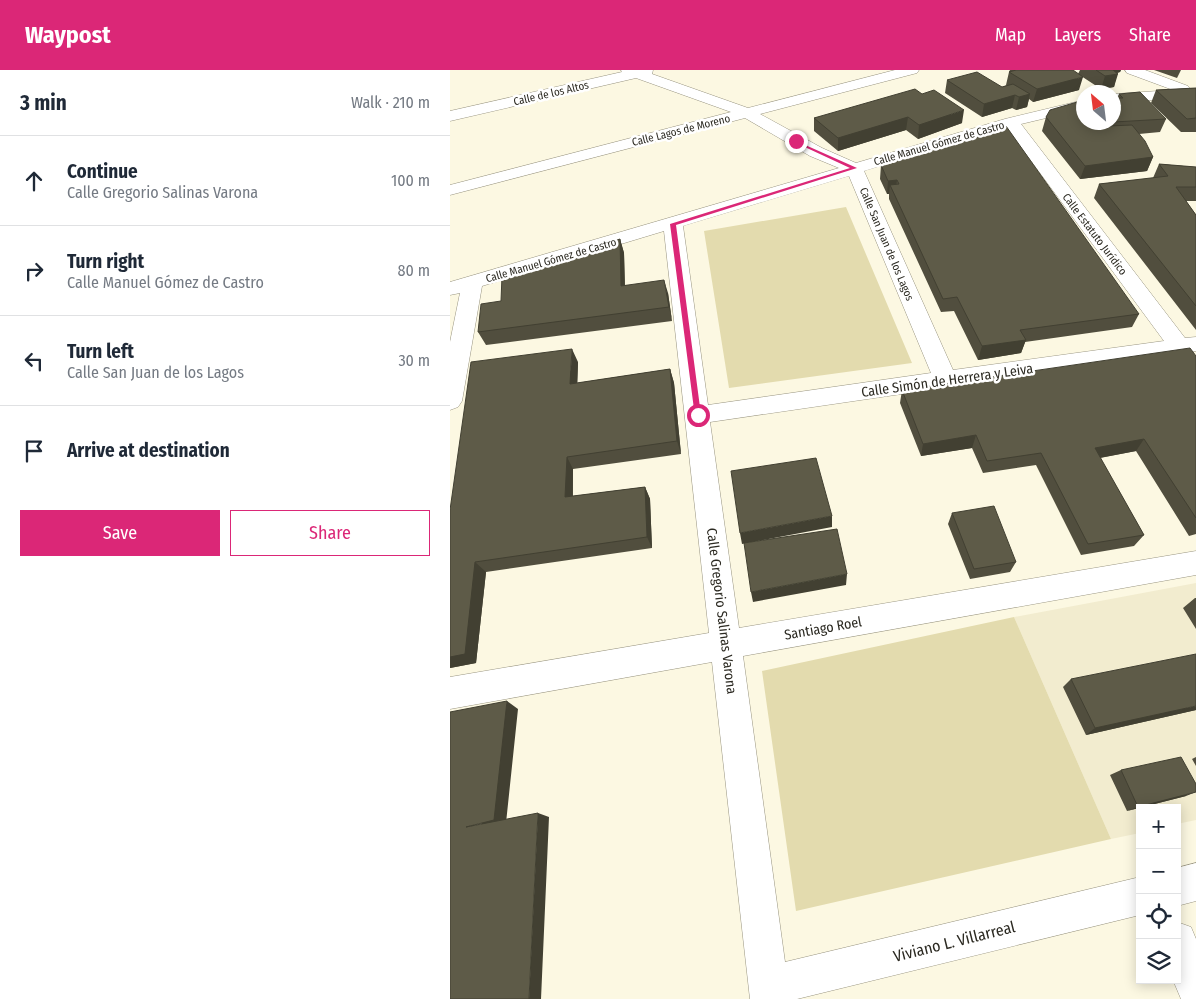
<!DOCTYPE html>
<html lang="en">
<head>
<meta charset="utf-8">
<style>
  body { margin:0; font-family:"Fira Sans Condensed",sans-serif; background:#f6f6f7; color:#1f2937 }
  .controls { position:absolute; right:15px; bottom:15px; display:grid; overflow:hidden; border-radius:0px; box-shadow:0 2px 12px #0003 }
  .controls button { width:45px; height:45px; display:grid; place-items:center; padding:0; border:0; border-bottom:1px solid #e0e1e3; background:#fff; color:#1f2937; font:25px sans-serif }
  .compass { position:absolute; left:626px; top:15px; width:45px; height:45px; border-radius:50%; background:#fff; box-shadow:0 2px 12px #0003; rotate:332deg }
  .stop { position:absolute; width:15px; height:15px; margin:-11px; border:4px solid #db2777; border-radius:50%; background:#fff }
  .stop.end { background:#db2777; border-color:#fff; box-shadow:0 1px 5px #0008 }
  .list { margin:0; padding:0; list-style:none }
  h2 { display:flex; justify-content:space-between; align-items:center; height:65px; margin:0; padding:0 20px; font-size:21px }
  h2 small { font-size:16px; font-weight:400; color:#747a83 }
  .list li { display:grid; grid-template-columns:32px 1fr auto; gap:15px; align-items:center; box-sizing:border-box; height:90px; padding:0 20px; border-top:1px solid #e0e1e3 }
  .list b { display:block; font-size:19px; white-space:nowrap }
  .list p { margin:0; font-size:16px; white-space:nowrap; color:#747a83 }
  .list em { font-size:16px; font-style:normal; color:#747a83 }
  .actions { display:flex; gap:10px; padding:15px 20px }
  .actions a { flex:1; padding:11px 0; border:1px solid #db2777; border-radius:0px; text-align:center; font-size:18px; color:#db2777 }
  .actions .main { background:#db2777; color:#fff }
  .icon { flex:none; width:28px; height:28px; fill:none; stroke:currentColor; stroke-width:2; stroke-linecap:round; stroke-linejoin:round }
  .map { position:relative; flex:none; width:746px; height:929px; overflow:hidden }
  header { display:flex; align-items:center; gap:30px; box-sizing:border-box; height:70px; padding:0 25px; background:#db2777; color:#fff }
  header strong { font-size:24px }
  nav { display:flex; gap:28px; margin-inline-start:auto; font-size:18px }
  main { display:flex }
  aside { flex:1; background:#fff }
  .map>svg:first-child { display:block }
  .built { fill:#f2eccf }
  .green { fill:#e3dbae }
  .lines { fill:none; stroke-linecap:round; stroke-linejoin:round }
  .minor-casing { stroke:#989480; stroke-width:1 }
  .minor { fill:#fff; fill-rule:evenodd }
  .wall { fill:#514e3e }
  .shaded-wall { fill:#424032 }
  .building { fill:#5e5b48; stroke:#424032 }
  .route { fill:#db2777 }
  .labels { text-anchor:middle; stroke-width:5; stroke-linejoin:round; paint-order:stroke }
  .far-street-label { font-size:11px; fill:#2c2a22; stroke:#fff }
  .street-label { font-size:14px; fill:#2c2a22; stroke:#fff }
  .near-street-label { font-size:16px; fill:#2c2a22; stroke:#fff }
</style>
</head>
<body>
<header>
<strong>Waypost</strong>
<nav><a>Map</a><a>Layers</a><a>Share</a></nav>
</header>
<main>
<aside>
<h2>3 min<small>Walk · 210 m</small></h2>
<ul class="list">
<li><svg class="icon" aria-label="ahead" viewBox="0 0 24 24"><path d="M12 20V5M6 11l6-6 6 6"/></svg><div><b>Continue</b><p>Calle Gregorio Salinas Varona</p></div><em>100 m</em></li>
<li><svg class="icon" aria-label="right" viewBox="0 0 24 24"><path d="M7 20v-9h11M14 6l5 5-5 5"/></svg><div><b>Turn right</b><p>Calle Manuel Gómez de Castro</p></div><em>80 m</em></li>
<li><svg class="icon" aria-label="left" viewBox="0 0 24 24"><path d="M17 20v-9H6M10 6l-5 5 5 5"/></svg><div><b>Turn left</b><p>Calle San Juan de los Lagos</p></div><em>30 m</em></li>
<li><svg class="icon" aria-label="arrive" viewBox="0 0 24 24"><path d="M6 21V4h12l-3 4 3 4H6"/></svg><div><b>Arrive at destination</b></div></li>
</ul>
<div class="actions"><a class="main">Save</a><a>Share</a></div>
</aside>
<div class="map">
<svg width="746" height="929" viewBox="0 0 746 929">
  <rect width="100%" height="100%" fill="#fcf8e2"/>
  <path class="built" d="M746,513v237l-19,4v-16h-37v25l-29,6 -97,-222z"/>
  <path class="green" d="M396,137l66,156 -183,25 -25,-157z
    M564,547l97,222 -315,72 -34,-240z"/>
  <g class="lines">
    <defs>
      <path id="minor" d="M171,0h32l-1,4 96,34 147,-38h24l-2,3 -157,41 62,34 34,15 149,-44 79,-19v9l-63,15 164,214 11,-1v14l-486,71 29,206 457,-77v24l-453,81 42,306 355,-85v38l-343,84h-47l-38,-337 -262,47v-32l259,-44 -45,-402 -182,55 -20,115 -4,6 -8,3v-68l10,-49 -10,2v-13l389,-114 -29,-12 -65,-38 -295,77v-10l281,-73 -95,-34 -186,43v-10l172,-39zM557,58l157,213 -211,29 -89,-199zM399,106l82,197 -223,32 -25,-179z
        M675,0h20l43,16 2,3h6v8l-82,6v-9l59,-4 -46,-17z
        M746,793v38l-19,5v-38z
        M727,852l14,5 5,12v60h-15l-8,-19h4z"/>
    </defs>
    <use href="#minor" class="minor-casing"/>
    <use href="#minor" class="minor"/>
  </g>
  <path class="wall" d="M560,0h63l6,20 -46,12 -4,-3 -2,8 -11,3 -4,-2 -30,9 -37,-24 2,-13 55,7 5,-2h-1l3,-13z
    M630,0h41l-1,2 -3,1 -3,14 -13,2 -23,-15z
    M704,0h27l-4,8z
    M746,18v44h-15l-30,-29 5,-13z
    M472,24l40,29 -44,16 -12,-9 -68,21 -24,-20v-13z
    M669,24l47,25 -6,13 -21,2 14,23 -6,14 -67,8 -38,-48 4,-14 71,-19z
    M709,94l37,3v34h-10l10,14v115l-102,-132 5,-14 54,-6z
    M431,95l258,149 -7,13 -107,15 -4,11 -43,7 -24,-49 -13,1 -52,-113v-5h-2l-7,-15z
    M170,169l4,14 1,32 43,8 4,28 -186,24 -8,-13 23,-31z
    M746,286v178l-7,2 -53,-85 -36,7 44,77 -10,11 -53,9 -45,-90 -53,8 -11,-25 -51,8 -21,-53 2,-13z
    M128,292l-1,21 93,-14 4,14 7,71 -108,15v27l72,-9 5,12 2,49 -166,24 -10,91 -26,5v-158z
    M502,443l64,49 -6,10 -40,7 -22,-55z
    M745,528h1v31l-13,-21z
    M621,609l125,31 -110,25 -23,-48z
    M746,687v9l-4,-7z
    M671,700l65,26 -59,15 -17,-36z"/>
  <path class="shaded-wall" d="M654,0h17l-1,2 -15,4z
    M668,4l-4,13 -13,2 4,-13z
    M633,7l-4,13 -46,12 4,-13z
    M580,24l-3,13 -11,3 3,-13z
    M565,25l-3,13 -30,9 2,-13z
    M514,40l-2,13 -44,16 1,-14z
    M458,47l-2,13 -68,21v-13z
    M703,87l-6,14 -67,8 5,-13z
    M447,110l-2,13 -5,-8 -1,9h-2l1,-13z
    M170,169l4,14 1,46 -4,-13z
    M214,210l4,13 4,28 -3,-14z
    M576,270l-5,13 -43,7 4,-14z
    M122,279l6,13 -1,35 -7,-13z
    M220,299l4,14 7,71 -4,-13z
    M526,365l-4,13 -51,8 2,-12z
    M694,369l-8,12 -48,9 7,-12z
    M117,387l6,12 -1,40 -7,-12z
    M195,417l5,12 2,49 -5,-11z
    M382,446v11l-90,17 -2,-11z
    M25,492l11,10 -10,91 -26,5v-11z
    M397,504l-1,11 -93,17 -2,-10z
    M57,631l11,8 -12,114 -26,7z
    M746,636v4l-110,25 9,-7z
    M746,722l-10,4 -59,15 11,-4z
    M88,743l11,4 -8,182h-12z"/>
  <path class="building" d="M566,0h57l10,7 -46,12 -28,-17z
    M646,0h17l5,4 -13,2z
    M527,2l25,15 11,-3 17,10 -11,3 -4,-2 -31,9 -37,-24z
    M746,18v30l-9,1 -31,-29z
    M465,19l7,5 12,-4 30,20 -45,15 -11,-8 -70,21 -24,-20z
    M690,22l26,27 -52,3v-24h9l-4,-4z
    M634,30v22h28l-7,1 3,3 24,-1 13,16 8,16 -68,9 -39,-49 4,-7z
    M548,56h8l133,188 -119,16 6,10 -44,6 -25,-49 -14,2 -53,-114 9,-1 -2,-4 -9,1 -7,-16 5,-6z
    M709,94l37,3v20h-20l20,28v91l-97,-122 69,-8z
    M170,169l1,47 43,-6 5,27 -191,25 3,-28 20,-3 1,-25z
    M740,278l6,8v162l-52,-79 -49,9 49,87 -56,9 -47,-91 -54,8 -11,-26 -53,9 -21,-54z
    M122,279l-2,35 100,-15 7,72 -110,16 -2,40 80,-10 2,50 -172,25 -10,92 -15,3v-147l21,-148z
    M366,388l16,58 -92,17 -9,-62z
    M544,436l22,56 -42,7 -22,-56z
    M387,459l10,45 -96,18 -7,-49z
    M746,584v52l-101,22 -24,-49z
    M57,631l-13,119 -28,7 72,-14 -9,186h-79v-287z
    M731,687l15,27v8l-58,15 -17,-37z"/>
  <path class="route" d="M344,70l63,28 -181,57 25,190 -6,2 -25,-193 180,-56 -56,-26z"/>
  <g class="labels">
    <g class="far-street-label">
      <text transform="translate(101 23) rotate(-13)" y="4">Calle de los Altos</text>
      <text transform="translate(231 60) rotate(-14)" y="4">Calle Lagos de Moreno</text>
      <text transform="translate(489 73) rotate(-16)" y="4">Calle Manuel Gómez de Castro</text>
      <text transform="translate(645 164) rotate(53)" y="4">Calle Estatuto Jurídico</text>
      <text transform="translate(437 174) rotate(67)" y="4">Calle San Juan de los Lagos</text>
      <text transform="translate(101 190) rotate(-16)" y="4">Calle Manuel Gómez de Castro</text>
    </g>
    <g class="street-label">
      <text transform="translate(497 310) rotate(-8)" y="5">Calle Simón de Herrera y Leiva</text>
      <text transform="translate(272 541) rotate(83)" y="5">Calle Gregorio Salinas Varona</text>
      <text transform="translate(373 558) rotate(-10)" y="5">Santiago Roel</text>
    </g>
    <g class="near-street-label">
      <text transform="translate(504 871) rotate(-14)" y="6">Viviano L. Villarreal</text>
    </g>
  </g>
</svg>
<div class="controls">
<button>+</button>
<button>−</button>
<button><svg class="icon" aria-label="locate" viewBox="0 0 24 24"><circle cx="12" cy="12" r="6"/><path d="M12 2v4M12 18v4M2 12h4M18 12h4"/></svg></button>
<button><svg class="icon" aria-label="layers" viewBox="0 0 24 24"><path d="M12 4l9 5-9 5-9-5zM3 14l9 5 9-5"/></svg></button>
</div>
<svg class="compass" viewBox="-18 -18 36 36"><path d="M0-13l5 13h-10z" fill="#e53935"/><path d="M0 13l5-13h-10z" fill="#747a83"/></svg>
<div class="stop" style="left:248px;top:345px"></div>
<div class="stop end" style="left:346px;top:71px"></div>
</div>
</main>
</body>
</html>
